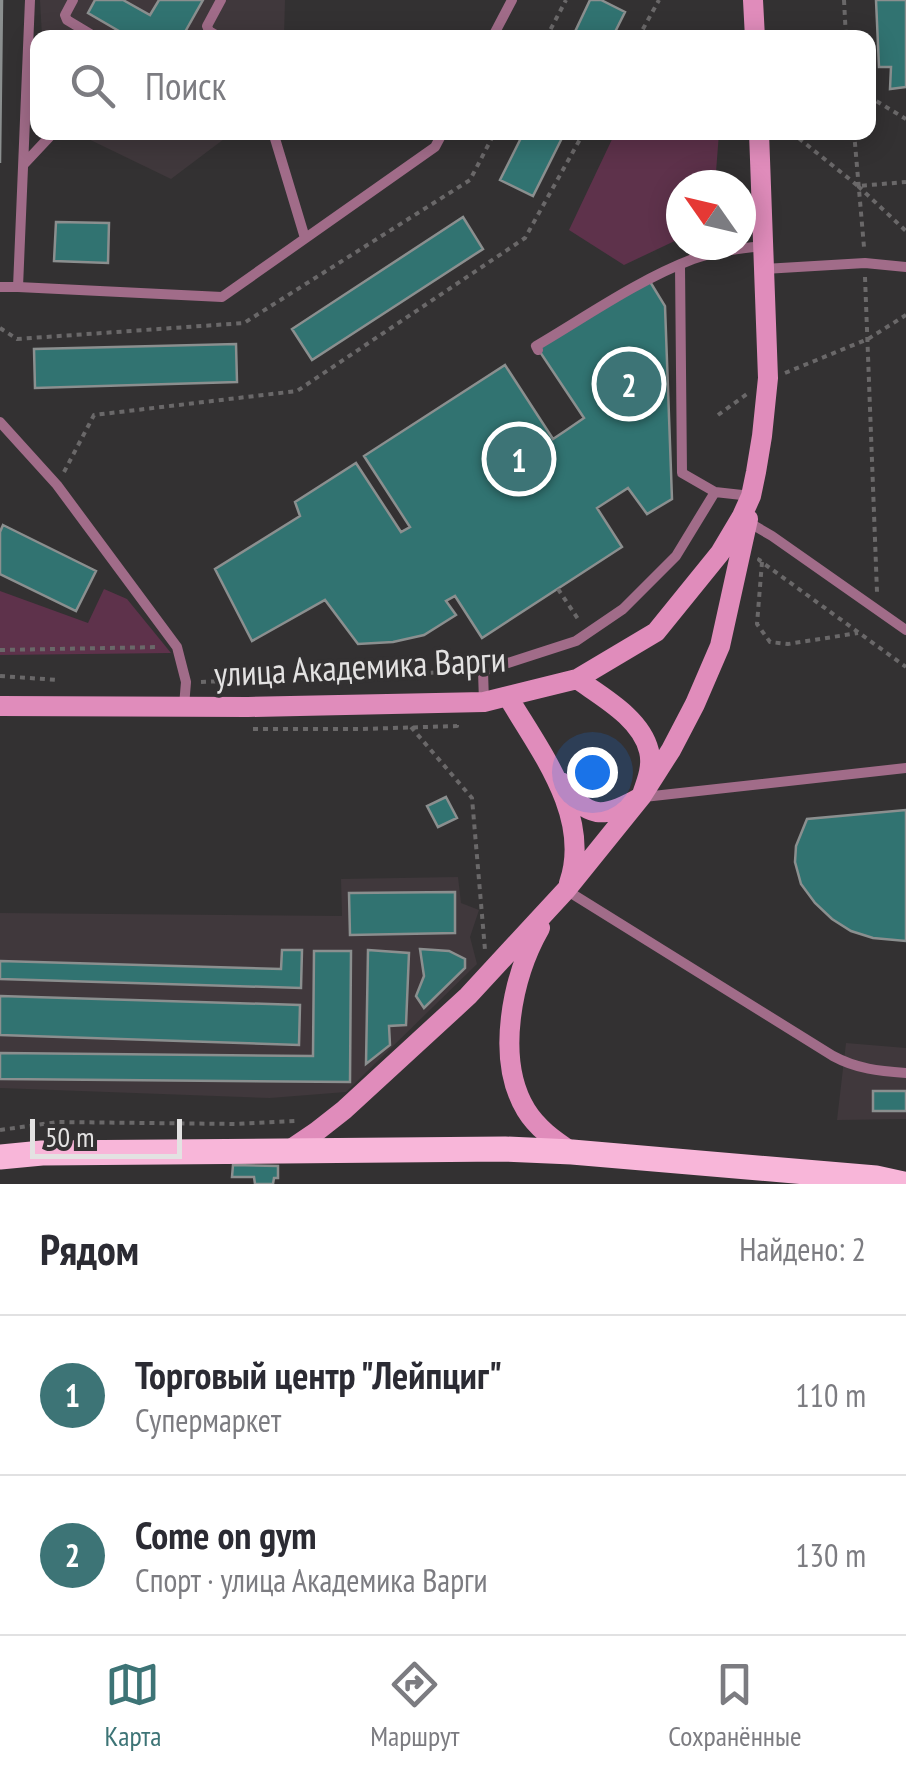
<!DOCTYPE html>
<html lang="ru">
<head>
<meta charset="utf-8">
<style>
  body { margin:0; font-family:"PT Sans Narrow",sans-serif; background:#f7f7f7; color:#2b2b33 }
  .compass { position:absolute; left:666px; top:170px; width:90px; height:90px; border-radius:50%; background:#fff; box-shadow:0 5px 25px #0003; rotate:304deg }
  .scale { position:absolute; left:30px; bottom:25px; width:152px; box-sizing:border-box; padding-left:10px; border:5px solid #e3e2e2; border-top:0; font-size:28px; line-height:35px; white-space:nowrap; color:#e3e2e2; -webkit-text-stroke:8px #333132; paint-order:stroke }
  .you { position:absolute; left:592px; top:772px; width:35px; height:35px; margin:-25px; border:8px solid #fff; border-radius:50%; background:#1a73e8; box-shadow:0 0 0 15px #1a73e833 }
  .badge { display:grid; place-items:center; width:65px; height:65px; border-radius:50%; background:#3d7476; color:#fff; font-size:32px; font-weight:700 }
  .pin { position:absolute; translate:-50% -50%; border:5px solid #fff; box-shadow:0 2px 10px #0006 }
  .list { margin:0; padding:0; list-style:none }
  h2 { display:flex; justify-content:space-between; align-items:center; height:130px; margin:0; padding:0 40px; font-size:42px }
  h2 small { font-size:32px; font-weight:400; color:#7c7c81 }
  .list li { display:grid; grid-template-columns:65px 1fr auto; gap:30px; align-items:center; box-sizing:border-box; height:160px; padding:0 40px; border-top:2px solid #e1e1e2 }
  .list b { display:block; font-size:38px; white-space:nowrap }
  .list p { margin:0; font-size:32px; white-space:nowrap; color:#7c7c81 }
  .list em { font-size:32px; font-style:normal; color:#7c7c81 }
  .icon { flex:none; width:55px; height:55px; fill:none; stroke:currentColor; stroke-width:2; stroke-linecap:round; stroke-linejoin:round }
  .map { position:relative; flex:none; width:906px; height:1184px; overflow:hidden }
  .search { position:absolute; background:#fff; box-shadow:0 5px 25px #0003; left:30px; right:30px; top:30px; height:110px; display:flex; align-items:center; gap:25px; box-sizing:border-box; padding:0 35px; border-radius:20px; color:#7c7c81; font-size:38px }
  .sheet { height:450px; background:#fff }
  nav { display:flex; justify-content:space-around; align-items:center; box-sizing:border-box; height:140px; border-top:2px solid #e1e1e2; background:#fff; font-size:28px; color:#7c7c81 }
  nav a { display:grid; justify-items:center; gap:5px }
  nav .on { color:#3d7476 }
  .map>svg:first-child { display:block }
  .built { fill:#40383c }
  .green { fill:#5e324b }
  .building { fill:#317371; stroke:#8b8f8f; stroke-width:2.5 }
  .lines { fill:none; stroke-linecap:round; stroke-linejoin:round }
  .path { stroke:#6a6869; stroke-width:4; stroke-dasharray:5 5; stroke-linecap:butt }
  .lane { stroke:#a16c89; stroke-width:10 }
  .secondary { stroke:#e08cbb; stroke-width:20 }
  .primary { stroke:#f8b6d9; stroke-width:25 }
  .labels { text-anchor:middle; stroke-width:8; stroke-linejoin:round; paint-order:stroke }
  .street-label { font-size:35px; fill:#e3e2e2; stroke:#333132 }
</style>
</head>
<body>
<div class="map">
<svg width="906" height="1184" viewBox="0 0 906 1184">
  <rect width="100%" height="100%" fill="#333132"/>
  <path class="built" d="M40,0h245l-1,37h-242z
    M76,133l156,-1v1l-61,46z
    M458,877l3,26 18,7 -9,27 7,27 -131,128 -76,6 -270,-10v-175l342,3 -1,-37z
    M846,1043l60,5v71l-69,1z"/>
  <path class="green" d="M615,133h104l-4,52h-34v53l-57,27 -55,-35z
    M104,589l23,10 44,54 -171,2v-64l88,32z"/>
  <path class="building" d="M0,0h2l-2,163z
    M95,0h28l27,15 9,-15h44l-18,32 9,6h-63l-43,-25z
    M590,0h11l24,12 -13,26h-40z
    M876,0h30v87l-16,2 1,-22h-12z
    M524,132h41l-32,64 -33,-16z
    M463,217l20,32 -171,111 -20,-31z
    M56,222l53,1 -1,40 -54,-2z
    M649,280l16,26 7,193 -25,15 -19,-26 -31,20 25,39 -140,91 -27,-42 -9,5 10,14 -32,20 -31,7 -35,2 -33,-44 -73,41 -37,-72 85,-53 -5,-14 61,-39 45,69 9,-5 -46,-71 141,-91 48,74 12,-8 19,-13 -48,-72z
    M236,344l1,38 -202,6 -1,-39z
    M3,525l93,46 -20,40 -76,-37v-42z
    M446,797l11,21 -19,9 -11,-21z
    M906,810v131l-33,-3 -22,-7 -19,-12 -17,-16 -14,-19 -6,-22 1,-16 11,-27z
    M455,892v41l-105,2 -1,-42z
    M420,949l29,2 16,8v9l-41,40 -8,-12 8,-20z
    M282,950h20l-1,38 -301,-9v-18l281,8z
    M368,950l41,3 -3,72 -17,1 1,19 -24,19z
    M314,951h37l-1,131 -350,-3v-26l313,3z
    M0,996l300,9 -1,40 -299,-10z
    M873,1091h33v20h-33z
    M233,1165l45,1v12h-4l-1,6h-18l-1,-7h-22z"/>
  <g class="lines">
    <path class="path" d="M844,0l2,38
      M714,35l23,-1
      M546,38l20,-38
      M638,38l21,-38
      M868,96l38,23
      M791,132l67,54 48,-4
      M854,132l10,115
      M858,186l48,45
      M865,277l12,315
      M0,328l17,11 227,-16 226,-143 25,-48
      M785,373l83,-34 38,-24
      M718,415l29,-21
      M64,472l30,-57 203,-24 228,-153 59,-106
      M760,558l-1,2 147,107
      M762,562l-5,62 13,18 18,2 70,-11
      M558,589l20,30
      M0,650l160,-3
      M0,676l58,4
      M201,682l270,-11
      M411,727l61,71 13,152
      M253,729h109l95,-3v-2
      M0,1130l58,-8 178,2 59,-3"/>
    <path class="lane" d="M73,0l-8,15 2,5 30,18
      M221,38l-12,-7 -2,-5 14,-26
      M492,38l20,-38
      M273,132l32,106
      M24,164l30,-32
      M680,266l2,207 33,19
      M764,269l101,-6 41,4
      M0,287h18l12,-287
      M18,287l204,10 213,-150 8,-15
      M538,350l-2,-4c51,-30 102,-66 157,-87 22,-8 46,-10 69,-13
      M0,422l57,63 120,162 9,35 -2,24
      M748,522l24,14 134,94
      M484,702l-1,-31 93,-30 47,-32 53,-53 39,-64 36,4
      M644,797l262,-29
      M566,890l267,166c24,13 46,15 73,17"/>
    <path class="secondary" d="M753,0l2,38
      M508,697c32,54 84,120 61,186
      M0,706l248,1 236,-5 93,-23 79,-47 64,-79 22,-37 9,-20 5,-24 6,-36 6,-58 -9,-246
      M561,782c27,38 42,37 80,15 5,-14 12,-30 8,-46 -8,-33 -47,-54 -72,-72
      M540,928c-28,49 -45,131 -14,182 11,18 28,30 46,42
      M288,1151l28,-19 28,-22 124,-114 98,-106 75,-93 30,-47 24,-46 25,-58 28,-127"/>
    <path class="primary" d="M0,1157l42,-4 463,-4 67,3 304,26 28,6"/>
  </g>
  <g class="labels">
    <g class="street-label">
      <text transform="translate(360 667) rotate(-3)" y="12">улица Академика Варги</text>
    </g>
  </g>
</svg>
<svg class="compass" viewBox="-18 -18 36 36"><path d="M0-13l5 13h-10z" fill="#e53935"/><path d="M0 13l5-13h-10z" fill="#7c7c81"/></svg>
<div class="scale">50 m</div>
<div class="you"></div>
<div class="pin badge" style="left:519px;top:459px">1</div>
<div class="pin badge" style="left:629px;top:384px">2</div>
<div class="search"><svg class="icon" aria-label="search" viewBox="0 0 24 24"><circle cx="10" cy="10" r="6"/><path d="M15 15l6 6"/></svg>Поиск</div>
</div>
<section class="sheet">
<h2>Рядом<small>Найдено: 2</small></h2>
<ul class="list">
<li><span class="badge">1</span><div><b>Торговый центр &quot;Лейпциг&quot;</b><p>Супермаркет</p></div><em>110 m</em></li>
<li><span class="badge">2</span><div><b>Come on gym</b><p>Спорт · улица Академика Варги</p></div><em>130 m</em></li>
</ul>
</section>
<nav>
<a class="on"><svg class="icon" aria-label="map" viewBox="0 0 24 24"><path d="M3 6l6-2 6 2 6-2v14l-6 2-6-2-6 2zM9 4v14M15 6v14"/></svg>Карта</a>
<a><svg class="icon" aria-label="directions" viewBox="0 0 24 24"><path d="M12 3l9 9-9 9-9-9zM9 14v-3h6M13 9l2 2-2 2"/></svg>Маршрут</a>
<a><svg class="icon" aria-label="saved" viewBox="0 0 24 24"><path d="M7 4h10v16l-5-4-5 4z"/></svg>Сохранённые</a>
</nav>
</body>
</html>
